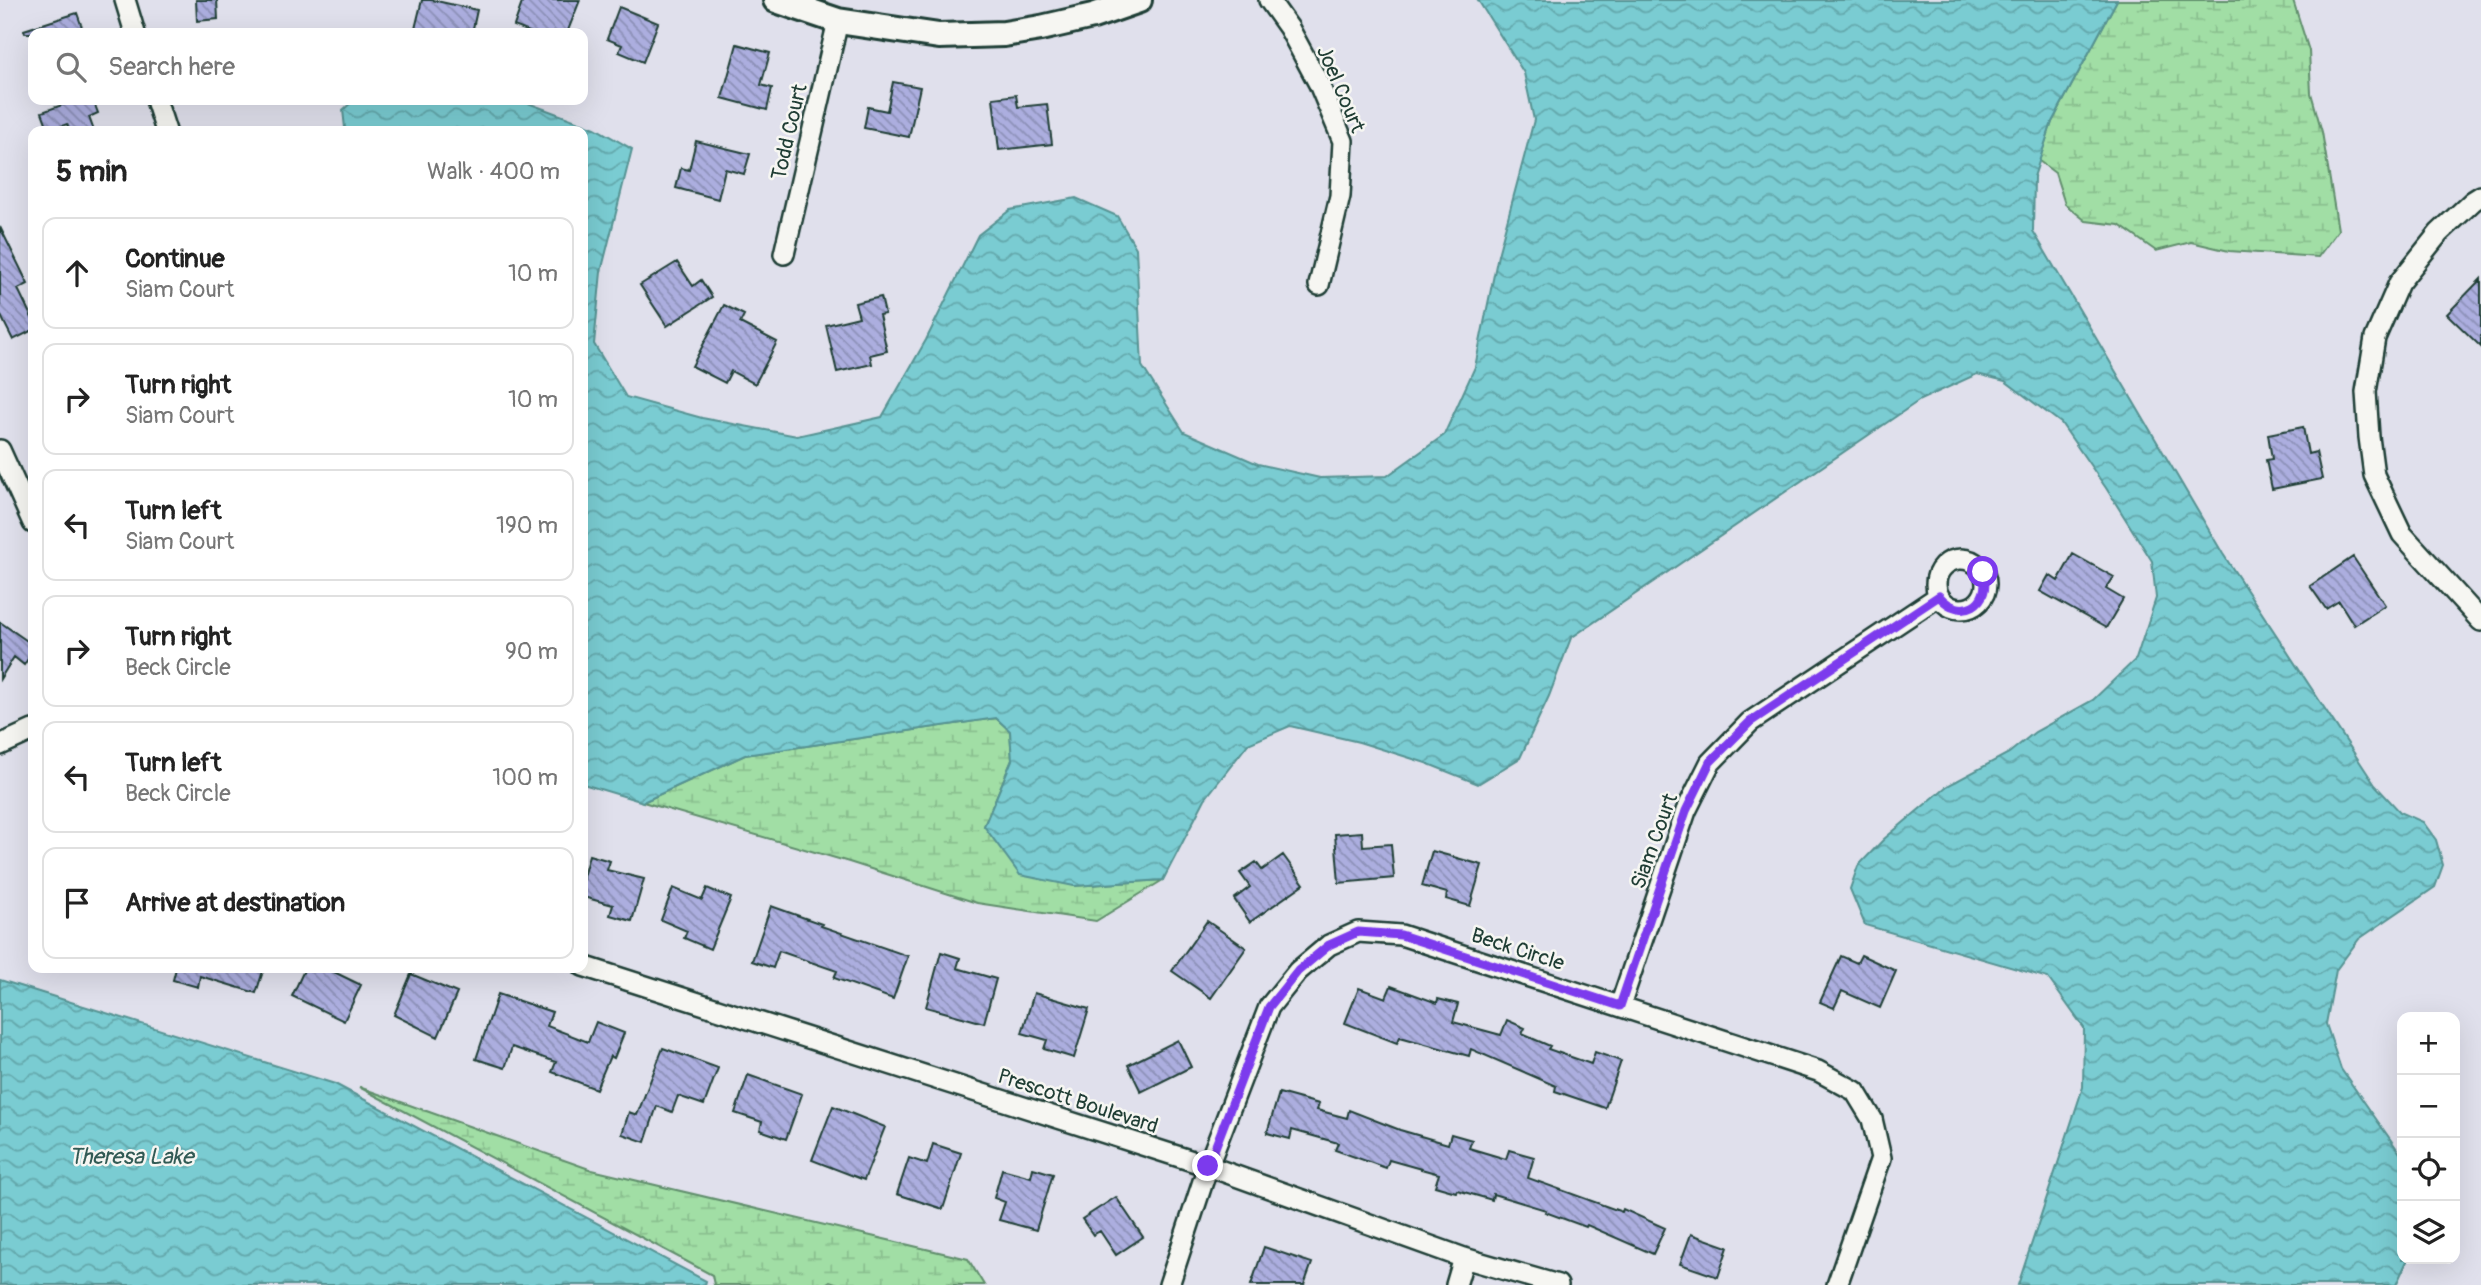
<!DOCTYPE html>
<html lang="en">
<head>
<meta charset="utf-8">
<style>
  body { margin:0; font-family:Pangolin,sans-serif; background:#f6f6f6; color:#222 }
  .controls { position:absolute; right:21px; bottom:21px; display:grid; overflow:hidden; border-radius:14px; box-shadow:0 7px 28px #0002 }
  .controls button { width:63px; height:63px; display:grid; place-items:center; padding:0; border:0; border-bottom:2px solid #e0e0e0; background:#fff; color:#222; font:35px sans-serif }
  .stop { position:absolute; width:21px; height:21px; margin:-16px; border:5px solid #7c3aed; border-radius:50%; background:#fff }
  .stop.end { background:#7c3aed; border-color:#fff; box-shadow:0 2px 7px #0008 }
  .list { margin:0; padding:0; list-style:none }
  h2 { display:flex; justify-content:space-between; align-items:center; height:91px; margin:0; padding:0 28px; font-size:30px }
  h2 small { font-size:23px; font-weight:400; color:#767676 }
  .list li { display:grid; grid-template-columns:46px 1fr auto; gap:21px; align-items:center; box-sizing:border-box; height:112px; margin:0 14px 14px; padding:0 14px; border:2px solid #e0e0e0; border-radius:14px }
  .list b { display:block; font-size:26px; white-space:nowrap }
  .list p { margin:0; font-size:23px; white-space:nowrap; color:#767676 }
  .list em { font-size:23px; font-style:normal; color:#767676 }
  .icon { flex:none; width:38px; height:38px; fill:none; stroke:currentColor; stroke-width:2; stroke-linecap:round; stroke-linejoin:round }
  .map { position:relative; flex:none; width:2481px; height:1285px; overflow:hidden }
  .search { position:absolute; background:#fff; box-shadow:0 7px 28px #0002; left:28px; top:28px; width:560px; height:77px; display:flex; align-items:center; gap:18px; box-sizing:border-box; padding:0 24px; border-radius:14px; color:#767676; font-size:26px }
  .panel { position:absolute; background:#fff; box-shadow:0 7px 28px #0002; left:28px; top:126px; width:560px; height:847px; border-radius:14px }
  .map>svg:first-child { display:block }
  .wetland { fill:url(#wetland-marsh); stroke:#608e6c; stroke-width:2 }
  .water { fill:url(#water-waves); stroke:#569393; stroke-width:2 }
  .building { fill:url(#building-back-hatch); stroke:#1f3d34; stroke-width:2 }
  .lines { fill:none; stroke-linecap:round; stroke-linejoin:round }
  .minor-casing { stroke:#1f3d34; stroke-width:24 }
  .tertiary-casing { stroke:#1f3d34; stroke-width:30 }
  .minor { stroke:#f6f6f2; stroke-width:19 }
  .tertiary { stroke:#f6f6f2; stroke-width:24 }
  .route { stroke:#7c3aed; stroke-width:9 }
  .labels { text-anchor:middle; stroke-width:5; stroke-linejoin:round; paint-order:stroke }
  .street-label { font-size:21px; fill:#1f3d34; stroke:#f6f6f2 }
  .water-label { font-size:23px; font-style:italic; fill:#315a54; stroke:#f6f6f2 }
</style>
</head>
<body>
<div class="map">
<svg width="2481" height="1285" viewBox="0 0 2481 1285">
  <defs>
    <pattern id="wetland-marsh" width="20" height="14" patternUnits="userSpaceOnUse" patternTransform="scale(1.75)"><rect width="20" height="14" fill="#a1dea5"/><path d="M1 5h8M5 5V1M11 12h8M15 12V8" fill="none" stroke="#8abf8f"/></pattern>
    <pattern id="water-waves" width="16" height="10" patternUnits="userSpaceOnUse" patternTransform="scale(1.75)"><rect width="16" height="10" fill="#7accd2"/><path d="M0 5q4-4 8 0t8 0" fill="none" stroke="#63a7ab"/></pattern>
    <pattern id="building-back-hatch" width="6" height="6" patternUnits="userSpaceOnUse" patternTransform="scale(1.75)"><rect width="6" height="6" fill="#acaedf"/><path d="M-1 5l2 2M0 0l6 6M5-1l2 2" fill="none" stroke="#8b8fb6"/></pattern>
  </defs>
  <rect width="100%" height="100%" fill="#e0e0ec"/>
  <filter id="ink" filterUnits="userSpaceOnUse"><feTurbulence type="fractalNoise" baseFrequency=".0143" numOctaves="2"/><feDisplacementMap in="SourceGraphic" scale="14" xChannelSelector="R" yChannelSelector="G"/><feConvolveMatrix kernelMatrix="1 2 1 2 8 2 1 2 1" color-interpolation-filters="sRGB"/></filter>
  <g filter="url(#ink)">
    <path class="wetland" d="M2117,0h176l16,51 2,42 11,39 16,98 -20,27 -89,-6 -38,-9 -35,9 -37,-26 -33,-4 -21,-17 -10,-31 -16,-12 13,-39z
      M996,718l14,13 2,29 -28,66 90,60 89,-6 -67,41 -119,-18 -128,-41 -206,-60 102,-47z
      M359,1087l233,83 376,89 16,26h-143l-11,-4 -6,4h-110l-2,-10z"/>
    <path class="water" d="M1478,0h639l-65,122 -18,55 -1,54 190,323 152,231 25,27 23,10 13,18 7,25 -8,22 -76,52 -23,31 -10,54 15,45 61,87v103h6l-12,26h-378l65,-198 1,-59 -36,-50 -183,-53 -15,-36 8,-23 26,-27 63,-53 62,-33 26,-21 58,-32 43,-41 20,-61 -4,-37 -46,-73 -45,-65 -56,-42 -28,-7 -57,26 -349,238 -22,58 -29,62 -42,26 -52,-21 -67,-21 -69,-16 -42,18 -43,55 -42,81 -89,6 -54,-11 -36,-49 28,-66 -2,-29 -14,-13 -251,37 -102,47 -60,-18v-653h-241l3,-3 -2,-18 11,-10h166l75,28 37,21 -31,123 -7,72 32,53 76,21 95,18 85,-19 44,-77 52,-105 32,-25 66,-12 41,18 19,32 6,118 42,66 74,32 62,14 67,-2 57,-41 31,-68 23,-112 36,-135 -10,-47z
      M0,980l335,104 371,197 -1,4h-705z"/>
    <path class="building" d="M196,0h21l1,19 -21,2z
      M422,0h10l45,10 -5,23h-58z
      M523,0h57l-13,33h-35l-18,-7z
      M619,7l39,16 -15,39 -24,-10 3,-7 -15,-6z
      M77,13l7,20h-59l-1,-3z
      M737,44l33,9 -9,32 11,3 -5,22 -45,-12z
      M893,82l27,5 -11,50 -45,-9 4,-21 19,4z
      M1016,95l2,12 29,-3 5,40 -53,6 -6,-52z
      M76,100h17l5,13 -9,4 5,14h-24l-3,-7 -18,7 -7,-19z
      M696,141l54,13 -6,20 -19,-5 -7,30 -42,-11 5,-20 8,2z
      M0,227l28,57 -10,5 15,31v10l-20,10 -13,-26z
      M677,262l16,24 8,-6 11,17 -45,29 -27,-41z
      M2481,279v68l-34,-33z
      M881,297l4,17 -6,1 8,36 -17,4 2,9 -35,8 -11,-47 33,-8 -4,-14z
      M724,305l20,10 -4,8 37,19 -22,42 -24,-13 -6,12 -33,-17z
      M2303,427l5,27 8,-2 6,27 -50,10 -6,-29 6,-1 -4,-25z
      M2073,554l41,23 -8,12 17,10 -17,29 -66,-37 9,-16 9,6z
      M2353,557l32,48 -31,20 -15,-24 -13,8 -16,-23z
      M0,622l33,23v6l-9,14 -10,-8 -14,22z
      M1362,832l1,14 28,-2 3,34 -55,5 -4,-49z
      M1432,851l50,14 -12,41 -24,-7 1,-6 -25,-7z
      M589,855l21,6 -3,9 37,9 -12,42 -22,-6 3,-10 -30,-8v-20z
      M1283,855l21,29 -54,38 -16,-23 16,-12 -10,-14 16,-11 6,8z
      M673,888l29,12 5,-12 24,10 -21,51 -26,-11 3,-7 -26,-11z
      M771,906l51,18 -1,2 87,30 -15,43 -59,-21 3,-7 -58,-20 -6,17 -21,-7z
      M1207,921l39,27 -35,50 -39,-27z
      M941,952l19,6 -3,10 39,11 -12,44 -58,-16z
      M1861,955l35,16 -16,37 -38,-17 -8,17 -14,-6 21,-46 16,7z
      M176,968h88l-8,25 -56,-17 -2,11 -25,-7z
      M305,968h31l-2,4 27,13 -17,36 -52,-25z
      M411,974l46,19 -19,44 -44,-22z
      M1391,986l46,17 1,-4 20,5 -5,18 48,13 6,-15 18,8 -3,6 28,12 -2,3 43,15 4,-12 26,9 -16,47 -50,-17 1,-5 -85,-37 -2,7 -69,-19 -3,6 -52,-20 14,-35 27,10z
      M1034,993l55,16 -15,49 -30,-9 3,-9 -25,-7z
      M498,994l54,18 -5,14 41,16 8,-20 28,11 -10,25 -4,-2 -14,33 -44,-17 4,-10 -44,-15 -7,21 -29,-9z
      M1178,1040l13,27 -50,25 -13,-27z
      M663,1048l55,20 -14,37 -26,-9 -6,16 -15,-6 -12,36 -23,-8 7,-22 8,3z
      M748,1075l54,19 -16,45 -26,-9 2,-8 -27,-9z
      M1279,1093l40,11 -2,6 30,8 2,-8 51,20 48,14 3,-10 21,6 -3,8 37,11 3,-9 25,7 -6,21 94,34 1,-3 42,19 -12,26 -66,-29 -1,2 -41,-15 1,-2 -53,-16 -1,6 -35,-10 -1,2 -21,-6 4,-12 -50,-14 -3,8 -51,-18 3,-7 -46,-13 -2,9 -23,-6z
      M833,1106l52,21 -21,53 -52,-20z
      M933,1144l28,9 -18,56 -46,-15 12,-36 18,6z
      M1033,1168l20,6 -17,56 -37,-10 6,-18 -11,-4 8,-29 29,8z
      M1116,1197l27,40 -27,18 -16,-24 -7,4 -11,-16z
      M1691,1234l37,13 -10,30 -38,-13z
      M1264,1247l48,16 -8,22h-53z"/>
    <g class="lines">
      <defs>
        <path id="minor" d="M125,0l10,33
          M1269,0l20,28 30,56 24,57 -3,55 -21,89
          M156,100l10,31
          M2481,196l-8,5 -34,32 -40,50 -24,55 -9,54 3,45 5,38 28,59 79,87
          M784,254l54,-233
          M0,450l33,73
          M1936 584a25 25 0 1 1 50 0a25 25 0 1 1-50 0Z
          M0,745l33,-15
          M583,966l625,200 256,92 94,27
          M1620,1006l66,-195 24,-48 40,-41 189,-126
          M1169,1285l39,-119 61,-159 29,-36 31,-26 29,-13 43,3 417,136 37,20 17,28 9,39 -44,127
          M1456,1285l8,-27"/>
        <path id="tertiary" d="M776,0l62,21 101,15 65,-2 37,-6 52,-12 46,-16"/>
      </defs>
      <use href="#minor" class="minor-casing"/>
      <use href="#tertiary" class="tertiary-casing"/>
      <use href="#minor" class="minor"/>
      <use href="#tertiary" class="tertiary"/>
    </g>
  </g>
  <g class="lines" filter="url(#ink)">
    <path class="route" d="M1208,1166l61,-159 29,-36 31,-26 29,-13 43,3 219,71 66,-195 24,-49 40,-40 189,-126c22,26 54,8 44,-24"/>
  </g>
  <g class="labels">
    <g class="street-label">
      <text transform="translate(1341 89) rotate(67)" y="7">Joel Court</text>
      <text transform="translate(789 132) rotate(-77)" y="7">Todd Court</text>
      <text transform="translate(1654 841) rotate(-70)" y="7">Siam Court</text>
      <text transform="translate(1518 949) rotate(18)" y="7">Beck Circle</text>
      <text transform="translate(1078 1101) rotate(18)" y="7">Prescott Boulevard</text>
    </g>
    <g class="water-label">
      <text x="131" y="1164">Theresa Lake</text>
    </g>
  </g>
</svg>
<div class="controls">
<button>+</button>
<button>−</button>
<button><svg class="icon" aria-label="locate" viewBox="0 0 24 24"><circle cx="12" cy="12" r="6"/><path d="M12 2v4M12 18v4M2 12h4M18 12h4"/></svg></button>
<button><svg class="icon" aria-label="layers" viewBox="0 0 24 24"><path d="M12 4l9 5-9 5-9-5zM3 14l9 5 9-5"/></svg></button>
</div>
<div class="stop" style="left:1983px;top:572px"></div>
<div class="stop end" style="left:1208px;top:1166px"></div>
<div class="search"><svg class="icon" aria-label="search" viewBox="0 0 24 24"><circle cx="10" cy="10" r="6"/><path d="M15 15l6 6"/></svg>Search here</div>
<section class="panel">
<h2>5 min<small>Walk · 400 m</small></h2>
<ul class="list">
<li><svg class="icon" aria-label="ahead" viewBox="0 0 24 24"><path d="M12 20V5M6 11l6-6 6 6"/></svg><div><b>Continue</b><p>Siam Court</p></div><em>10 m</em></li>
<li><svg class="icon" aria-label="right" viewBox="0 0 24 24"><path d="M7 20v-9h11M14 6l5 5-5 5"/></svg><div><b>Turn right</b><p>Siam Court</p></div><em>10 m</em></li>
<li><svg class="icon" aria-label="left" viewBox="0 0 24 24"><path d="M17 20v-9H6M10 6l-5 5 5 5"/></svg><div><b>Turn left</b><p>Siam Court</p></div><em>190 m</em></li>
<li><svg class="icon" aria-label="right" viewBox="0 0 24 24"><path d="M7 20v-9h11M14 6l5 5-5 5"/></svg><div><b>Turn right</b><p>Beck Circle</p></div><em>90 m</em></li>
<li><svg class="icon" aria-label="left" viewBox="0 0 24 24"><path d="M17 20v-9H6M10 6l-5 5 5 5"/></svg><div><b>Turn left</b><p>Beck Circle</p></div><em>100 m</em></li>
<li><svg class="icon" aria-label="arrive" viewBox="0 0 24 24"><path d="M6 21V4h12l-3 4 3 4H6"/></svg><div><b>Arrive at destination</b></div></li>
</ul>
</section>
</div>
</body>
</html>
